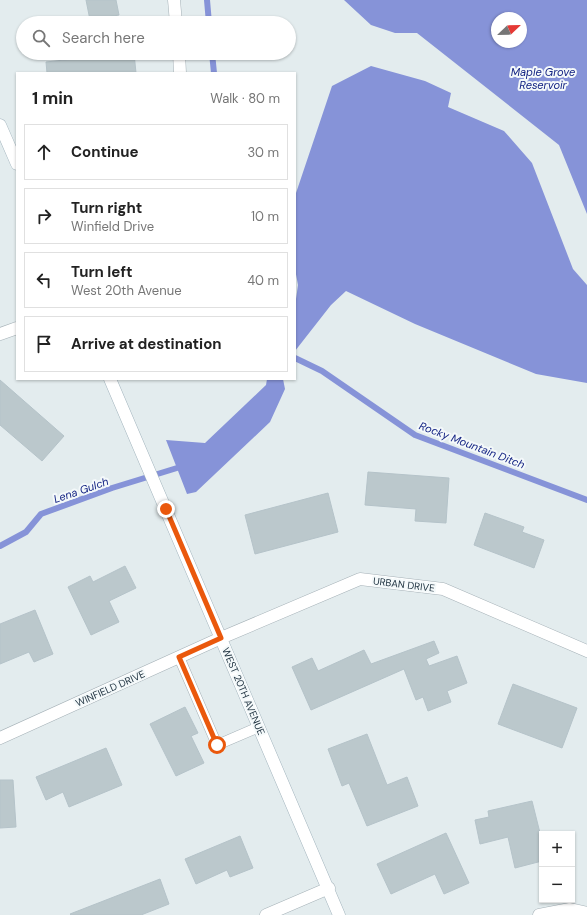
<!DOCTYPE html>
<html lang="en">
<head>
<meta charset="utf-8">
<style>
  body { margin:0; font-family:"DM Sans",sans-serif; background:#f6f6f6; color:#222 }
  .controls { position:absolute; right:12px; bottom:12px; display:grid; overflow:hidden; border-radius:0px; box-shadow:0 1px 3px #0004 }
  .controls button { width:36px; height:36px; display:grid; place-items:center; padding:0; border:0; border-bottom:1px solid #e0e0e0; background:#fff; color:#222; font:20px sans-serif }
  .compass { position:absolute; left:491px; top:12px; width:36px; height:36px; border-radius:50%; background:#fff; box-shadow:0 1px 3px #0004; rotate:67deg }
  .stop { position:absolute; width:12px; height:12px; margin:-9px; border:3px solid #ea580c; border-radius:50%; background:#fff }
  .stop.end { background:#ea580c; border-color:#fff; box-shadow:0 1px 4px #0008 }
  .list { margin:0; padding:0; list-style:none }
  h2 { display:flex; justify-content:space-between; align-items:center; height:52px; margin:0; padding:0 16px; font-size:17px }
  h2 small { font-size:13px; font-weight:400; color:#767676 }
  .list li { display:grid; grid-template-columns:26px 1fr auto; gap:12px; align-items:center; box-sizing:border-box; height:56px; margin:0 8px 8px; padding:0 8px; border:1px solid #e0e0e0; border-radius:0px }
  .list b { display:block; font-size:15px; white-space:nowrap }
  .list p { margin:0; font-size:13px; white-space:nowrap; color:#767676 }
  .list em { font-size:13px; font-style:normal; color:#767676 }
  .icon { flex:none; width:22px; height:22px; fill:none; stroke:currentColor; stroke-width:2; stroke-linecap:round; stroke-linejoin:round }
  .map { position:relative; flex:none; width:587px; height:915px; overflow:hidden }
  .search { position:absolute; background:#fff; box-shadow:0 1px 3px #0004; left:16px; top:16px; width:280px; height:44px; display:flex; align-items:center; gap:10px; box-sizing:border-box; padding:0 14px; border-radius:22px; color:#767676; font-size:15px }
  .panel { position:absolute; background:#fff; box-shadow:0 1px 3px #0004; left:16px; top:72px; width:280px; height:308px; border-radius:0px }
  .map>svg:first-child { display:block }
  .water { fill:#8693d8; fill-rule:evenodd }
  .lines { fill:none; stroke-linecap:round; stroke-linejoin:round }
  .stream { stroke:#8693d8; stroke-width:6 }
  .building { fill:#bbc8cc; stroke:#b5c3c9 }
  .lane-casing { stroke:#a5b1b7; stroke-width:11 }
  .street-casing { stroke:#a5b1b7; stroke-width:13 }
  .secondary-casing { stroke:#a3b5be; stroke-width:13 }
  .lane { stroke:#fff; stroke-width:10 }
  .street { stroke:#fff; stroke-width:12 }
  .secondary { stroke:#fff; stroke-width:12 }
  .route { stroke:#ea580c; stroke-width:5 }
  .labels { text-anchor:middle; stroke-width:4; stroke-linejoin:round; paint-order:stroke }
  .street-label { font-size:10px; fill:#213442; stroke:#f4f9fa }
  .water-label { font-size:11px; font-style:italic; fill:#152584; stroke:#f4f9fa }
</style>
</head>
<body>
<div class="map">
<svg width="587" height="915" viewBox="0 0 587 915">
  <rect width="100%" height="100%" fill="#e3ecee"/>
  <path class="water" d="M344,0h243v214l-28,-69 -142,-112h-22l-24,-8zM497,18h24v24h-24z
    M371,66l54,15 26,12 -3,14 56,24 28,32 41,106 14,16v98l-51,-9 -121,-50 -69,-33 -15,14 -36,46v-45l3,-21 -3,-16v-73l37,-110z
    M267,379h16l2,10 -15,33 -74,70 -9,2 -21,-54 39,3 61,-58z"/>
  <g class="lines">
    <path class="stream" d="M207,0l2,23
      M212,53l2,20
      M295,358l27,13 93,64 172,65
      M0,546l26,-14 15,-18 71,-26 65,-20"/>
  </g>
  <path class="building" d="M86,0h30l3,15 -29,5z
    M92,53h42l2,20h-89l-1,-11 46,-5z
    M0,380l64,56 -22,25 -42,-36z
    M368,472l81,6 -3,45 -31,-2 1,-12 -51,-4z
    M328,493l10,39 -83,22 -10,-39z
    M485,513l39,14 -2,5 22,8 -10,28 -60,-23z
    M125,566l11,22 -27,13 10,21 -28,13 -23,-48 22,-11 3,6z
    M35,610l18,44 -19,8 -5,-10 -29,12v-40z
    M434,641l5,12 -13,6 3,7 28,-10 10,27 -20,8 4,11 -23,9 -5,-14 -7,3 -12,-31 -93,41 -19,-43 20,-9 6,13 46,-21 7,14z
    M513,684l64,24 -15,40 -64,-24z
    M185,707l13,26 -7,3 13,27 -28,13 -26,-52z
    M367,734l20,51 20,-8 11,29 -51,20 -18,-43 -7,3 -14,-37z
    M106,748l16,37 -53,22 -6,-15 -17,8 -10,-23z
    M0,780h13l3,47 -16,1z
    M532,801l10,40v20l-27,7 -7,-31 -28,7 -5,-24 14,-3 -1,-6z
    M446,833l23,50 -25,11 -9,-20 -44,20 -14,-30z
    M240,836l13,32 -23,9 -3,-7 -31,14 -11,-25z
    M160,879l9,25 -28,11h-70l-1,-1z"/>
  <g class="lines">
    <defs>
      <path id="lane" d="M179,657l38,88 42,-18"/>
      <path id="street" d="M174,0l2,23
        M179,53l1,20
        M0,334l17,-6
        M0,738l221,-100 139,-59 83,10 144,62
        M266,915l63,-27
        M539,915l31,-6 17,4"/>
      <path id="secondary" d="M0,125l17,39
        M110,379l229,536"/>
    </defs>
    <use href="#lane" class="lane-casing"/>
    <use href="#street" class="street-casing"/>
    <use href="#secondary" class="secondary-casing"/>
    <use href="#lane" class="lane"/>
    <use href="#street" class="street"/>
    <use href="#secondary" class="secondary"/>
  </g>
  <g class="lines">
    <path class="route" d="M166,509l55,129 -42,19 38,88"/>
  </g>
  <g class="labels">
    <g class="street-label">
      <text transform="translate(404 584) rotate(7)" y="4">URBAN DRIVE</text>
      <text transform="translate(110 688) rotate(-24)" y="4">WINFIELD DRIVE</text>
      <text transform="translate(244 691) rotate(67)" y="4">WEST 20TH AVENUE</text>
    </g>
    <g class="water-label">
      <text x="543" y="76">Maple Grove<tspan x="543" dy="13">Reservoir</tspan></text>
      <text transform="translate(472 445) rotate(21)" y="4">Rocky Mountain Ditch</text>
      <text transform="translate(81 490) rotate(-19)" y="4">Lena Gulch</text>
    </g>
  </g>
</svg>
<div class="controls">
<button>+</button>
<button>−</button>
</div>
<svg class="compass" viewBox="-18 -18 36 36"><path d="M0-13l5 13h-10z" fill="#e53935"/><path d="M0 13l5-13h-10z" fill="#767676"/></svg>
<div class="stop" style="left:217px;top:745px"></div>
<div class="stop end" style="left:166px;top:509px"></div>
<div class="search"><svg class="icon" aria-label="search" viewBox="0 0 24 24"><circle cx="10" cy="10" r="6"/><path d="M15 15l6 6"/></svg>Search here</div>
<section class="panel">
<h2>1 min<small>Walk · 80 m</small></h2>
<ul class="list">
<li><svg class="icon" aria-label="ahead" viewBox="0 0 24 24"><path d="M12 20V5M6 11l6-6 6 6"/></svg><div><b>Continue</b></div><em>30 m</em></li>
<li><svg class="icon" aria-label="right" viewBox="0 0 24 24"><path d="M7 20v-9h11M14 6l5 5-5 5"/></svg><div><b>Turn right</b><p>Winfield Drive</p></div><em>10 m</em></li>
<li><svg class="icon" aria-label="left" viewBox="0 0 24 24"><path d="M17 20v-9H6M10 6l-5 5 5 5"/></svg><div><b>Turn left</b><p>West 20th Avenue</p></div><em>40 m</em></li>
<li><svg class="icon" aria-label="arrive" viewBox="0 0 24 24"><path d="M6 21V4h12l-3 4 3 4H6"/></svg><div><b>Arrive at destination</b></div></li>
</ul>
</section>
</div>
</body>
</html>
